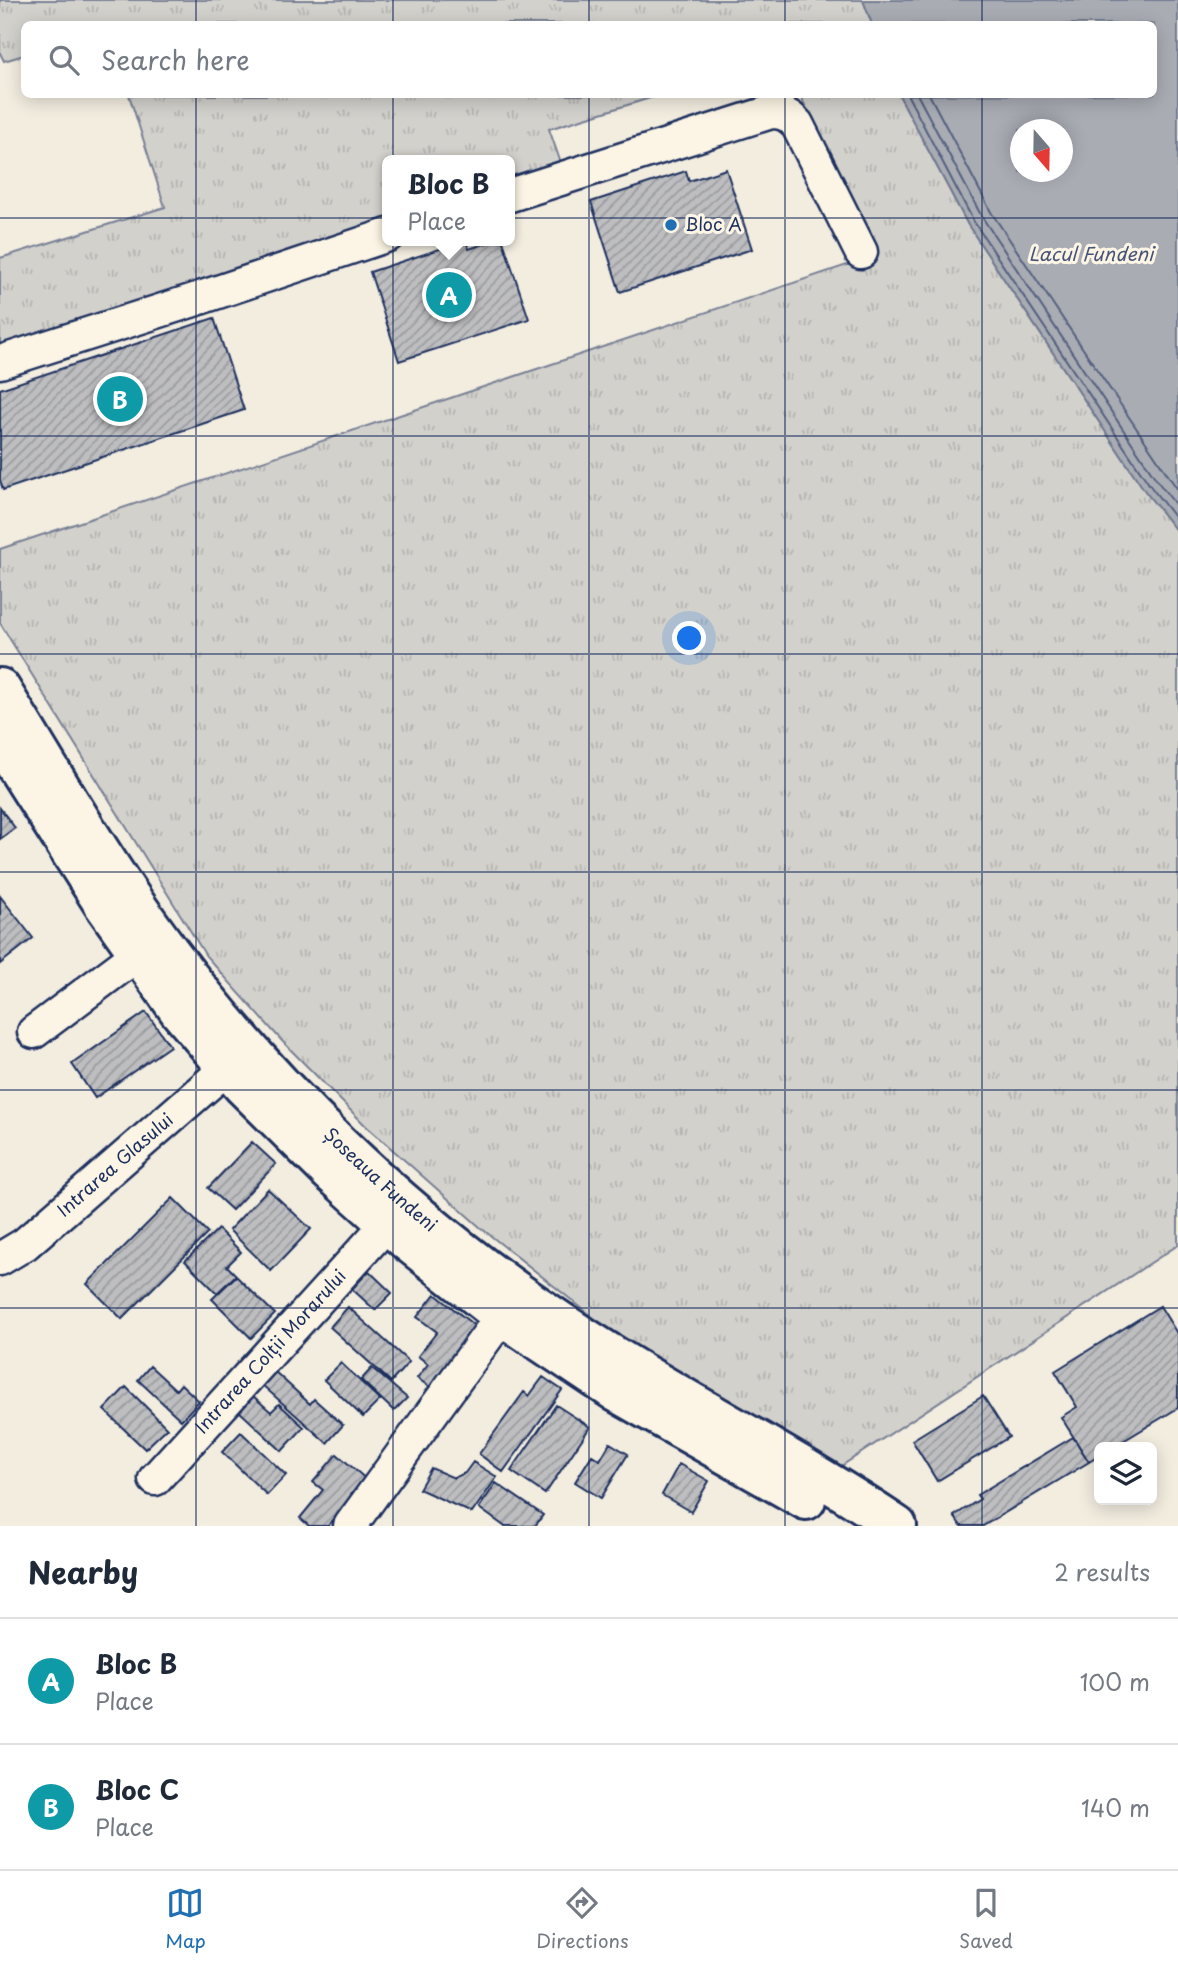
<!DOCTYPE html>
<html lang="en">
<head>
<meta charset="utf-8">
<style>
  body { margin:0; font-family:"Playpen Sans",sans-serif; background:#f6f6f7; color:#1f2937 }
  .controls { position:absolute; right:21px; bottom:21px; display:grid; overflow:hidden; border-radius:10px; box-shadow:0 4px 18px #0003 }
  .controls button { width:63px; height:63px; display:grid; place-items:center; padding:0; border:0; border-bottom:2px solid #e0e1e3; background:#fff; color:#1f2937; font:35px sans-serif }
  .compass { position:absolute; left:1010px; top:119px; width:63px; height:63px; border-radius:50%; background:#fff; box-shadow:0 4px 18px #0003; rotate:160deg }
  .you { position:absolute; left:690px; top:639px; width:24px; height:24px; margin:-18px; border:5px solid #fff; border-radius:50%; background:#1a73e8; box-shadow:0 0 0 10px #1a73e833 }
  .badge { display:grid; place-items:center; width:46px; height:46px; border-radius:50%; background:#1f6fb2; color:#fff; font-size:23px; font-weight:700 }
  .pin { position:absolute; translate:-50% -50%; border:4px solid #fff; box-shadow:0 2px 7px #0006 }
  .popup { position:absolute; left:382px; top:155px; width:133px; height:91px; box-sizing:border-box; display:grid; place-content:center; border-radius:10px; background:#fff; filter:drop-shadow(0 2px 5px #0005); font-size:23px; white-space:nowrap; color:#747a83 }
  .popup b { font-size:26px; color:#1f2937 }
  .popup::after { content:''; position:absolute; left:50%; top:100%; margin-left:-14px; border:14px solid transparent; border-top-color:#fff }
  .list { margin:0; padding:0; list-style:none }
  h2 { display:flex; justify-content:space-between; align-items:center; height:91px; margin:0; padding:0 28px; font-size:30px }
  h2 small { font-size:23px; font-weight:400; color:#747a83 }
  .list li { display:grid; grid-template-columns:46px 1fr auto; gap:21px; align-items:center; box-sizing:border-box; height:126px; padding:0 28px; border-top:2px solid #e0e1e3 }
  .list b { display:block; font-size:26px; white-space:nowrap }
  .list p { margin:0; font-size:23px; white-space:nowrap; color:#747a83 }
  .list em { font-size:23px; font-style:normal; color:#747a83 }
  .icon { flex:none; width:38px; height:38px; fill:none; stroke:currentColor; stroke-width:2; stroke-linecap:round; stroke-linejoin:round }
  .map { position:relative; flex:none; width:1178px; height:1526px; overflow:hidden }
  .search { position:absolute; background:#fff; box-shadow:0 4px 18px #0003; left:21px; right:21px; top:21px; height:77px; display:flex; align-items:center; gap:18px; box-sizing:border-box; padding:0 24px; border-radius:10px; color:#747a83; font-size:26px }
  .sheet { height:343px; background:#fff }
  nav { display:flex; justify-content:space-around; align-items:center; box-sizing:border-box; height:98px; border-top:2px solid #e0e1e3; background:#fff; font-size:19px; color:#747a83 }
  nav a { display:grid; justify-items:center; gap:4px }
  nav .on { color:#1f6fb2 }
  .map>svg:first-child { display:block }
  .grass { fill:url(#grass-tufts); stroke:#778095; stroke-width:2 }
  .water { fill:#a9acb3; stroke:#707a91; stroke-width:2; fill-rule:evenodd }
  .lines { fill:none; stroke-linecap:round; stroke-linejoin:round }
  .shore { stroke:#546180; stroke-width:2 }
  .building { fill:url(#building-hatch); stroke:#1b2f5e; stroke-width:2 }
  .minor-casing { stroke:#1b2f5e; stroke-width:37 }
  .secondary-casing { stroke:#1b2f5e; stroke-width:44 }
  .minor { stroke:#fcf5e5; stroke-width:32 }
  .secondary { stroke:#fcf5e5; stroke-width:38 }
  .grid { fill:none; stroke:#1b2f5e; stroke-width:2; stroke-opacity:0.55 }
  .poi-dot { fill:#1f6fb2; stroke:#fcf5e5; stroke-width:2.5 }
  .labels { text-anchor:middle; stroke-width:6; stroke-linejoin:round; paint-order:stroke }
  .poi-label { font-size:18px; fill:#1b2f5e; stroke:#fcf5e5; text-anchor:start }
  .street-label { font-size:18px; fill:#1b2f5e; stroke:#fcf5e5 }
  .water-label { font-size:19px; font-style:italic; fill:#465478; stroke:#fcf5e5 }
</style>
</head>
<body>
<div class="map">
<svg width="1178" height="1526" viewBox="0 0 1178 1526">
  <defs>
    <pattern id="grass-tufts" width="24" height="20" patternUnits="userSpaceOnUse" patternTransform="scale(1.75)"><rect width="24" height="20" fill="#d3d1cc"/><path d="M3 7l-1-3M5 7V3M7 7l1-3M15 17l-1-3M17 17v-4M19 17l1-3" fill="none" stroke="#b5b4b2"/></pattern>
    <pattern id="building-hatch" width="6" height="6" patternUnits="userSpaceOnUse" patternTransform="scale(1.75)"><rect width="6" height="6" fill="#bebec0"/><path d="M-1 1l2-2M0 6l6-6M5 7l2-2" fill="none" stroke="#9a9b9f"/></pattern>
  </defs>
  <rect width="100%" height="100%" fill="#f3ede0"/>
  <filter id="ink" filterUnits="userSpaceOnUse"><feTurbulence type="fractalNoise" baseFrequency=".0143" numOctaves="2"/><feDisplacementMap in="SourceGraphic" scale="14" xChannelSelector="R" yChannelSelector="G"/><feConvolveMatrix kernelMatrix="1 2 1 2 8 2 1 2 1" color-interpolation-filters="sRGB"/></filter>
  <g filter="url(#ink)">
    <path class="grass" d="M0,0h863l9,24h-848v31l-20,6 -4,-8z
      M129,95h531l-111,34 13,37 -52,16v-22h-122v61l-388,124v-87l165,-51z
      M800,95h99l69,130 177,266 33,42v712l-343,225 -217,-133 -137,-109 -115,-102 -83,-84 -77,-86 -206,-333v-74l877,-294z"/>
    <path class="water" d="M863,0h315v533l-33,-42 -177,-266 -69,-130 255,-1v-70h-282zM1020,130h42v42h-42z"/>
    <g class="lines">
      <path class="shore" d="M907,94l67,128 177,265 27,35
        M917,94l65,123 176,265 20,26
        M929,94l62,118 187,278"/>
    </g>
    <path class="building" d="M726,169l26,80 -132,43 -29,-90 95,-31 3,10z
      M464,241h2l3,8 24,-8h10l26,78 -130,42 -29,-89z
      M214,318l30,92 -241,80 -3,-10v-91z
      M0,808l15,20 -15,11z
      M0,896l33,42 -33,26z
      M146,1012l24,34 -75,52 -23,-34z
      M252,1142l24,22 -44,46 -24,-22z
      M268,1189l43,40 -40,42 -42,-41z
      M173,1198l35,35 -86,86 -35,-35z
      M218,1229l23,23 -14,14 9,9 -19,18 -32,-32z
      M369,1271l23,22 -17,17 -23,-21z
      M236,1276l39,38 -24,24 -39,-39z
      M435,1294l46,37 -47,59 -17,-12 11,-14 -10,-8 19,-24 -20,-15z
      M1160,1306l18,29v73l-65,39h-14v9l-10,6 -28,-45 16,-10 -22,-36z
      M348,1307l61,55 -18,20 -61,-55z
      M341,1363l39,37 -17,17 -39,-37z
      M150,1366l26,24 5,-6 18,17 -18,19 -43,-40z
      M372,1368l35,30 -13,13 -33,-31z
      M273,1370l37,34 4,-5 29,26 -16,18 -66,-59z
      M543,1377l19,13 -59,82 -24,-18 45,-62 5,4z
      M126,1387l41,41 -22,21 -41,-39z
      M253,1396l18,16 8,-8 25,23 -22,24 -43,-40z
      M983,1396l26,41 -72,44 -25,-41z
      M556,1405l34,22 -45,67 -34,-23z
      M241,1432l45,43 -19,20 -45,-43z
      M1073,1437l16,25 -106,64h-22l-7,-10 26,-17 -3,-4z
      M610,1443l18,11 -27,44 -26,-16 17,-27 8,5z
      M337,1454l30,26 -39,46h-19l-9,-8 23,-28 -10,-8z
      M473,1462l24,15 -25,36 -53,-24 12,-21 23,10 11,-5z
      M679,1464l30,17 -18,31 -29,-17z
      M496,1483l47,32 -8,11h-31l-25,-18z"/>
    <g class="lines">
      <defs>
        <g id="minor">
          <path d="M510,195l261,-83c12,0 18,3 26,12l64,128"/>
          <path d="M0,362l194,-62 194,-65"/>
          <path d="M34,1032l104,-78"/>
          <path id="s1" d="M0,1259l25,-15 202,-176"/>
          <path id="s2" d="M155,1479l232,-255"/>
          <path d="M350,1526l152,-210"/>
        </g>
        <g id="secondary">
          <path id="s3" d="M0,688c55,89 107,181 170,264 102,136 228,258 369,355 115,80 242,141 358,219"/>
          <path d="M0,741l104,164 76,107 62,73 88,87 78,70 94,74 114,76 190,108"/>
        </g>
      </defs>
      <use href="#minor" class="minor-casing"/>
      <use href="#secondary" class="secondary-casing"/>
      <use href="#minor" class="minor"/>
      <use href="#secondary" class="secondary"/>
    </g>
  </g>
  <path class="grid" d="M196,0v24M393,0v24M589,0v24M785,0v24M982,0v24M196,94v1432M393,94v1432M589,94v1432M785,94v1432M982,94v1432M0,218h1178M0,436h1178M0,654h1178M0,872h1178M0,1090h1178M0,1308h1178"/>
  <circle class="poi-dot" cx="671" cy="225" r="7"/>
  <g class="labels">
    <g class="poi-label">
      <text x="685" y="231">Bloc A</text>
    </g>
    <g class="street-label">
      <text dy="6" stroke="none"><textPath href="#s1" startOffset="149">Intrarea Glasului</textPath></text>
      <text dy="6" stroke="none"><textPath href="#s3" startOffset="625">Șoseaua Fundeni</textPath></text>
      <text dy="6" stroke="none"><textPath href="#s2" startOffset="172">Intrarea Colții Morarului</textPath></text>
    </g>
    <g class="water-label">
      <text x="1091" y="261">Lacul Fundeni</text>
    </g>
  </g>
</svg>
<div class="controls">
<button><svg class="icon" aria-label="layers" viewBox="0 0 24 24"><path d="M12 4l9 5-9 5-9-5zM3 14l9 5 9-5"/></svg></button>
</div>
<svg class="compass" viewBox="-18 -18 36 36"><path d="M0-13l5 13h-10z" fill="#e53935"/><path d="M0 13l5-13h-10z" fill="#747a83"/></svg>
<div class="you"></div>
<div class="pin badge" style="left:449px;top:295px;background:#0f9aa8">A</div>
<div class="popup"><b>Bloc B</b>Place</div>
<div class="pin badge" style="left:120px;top:399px;background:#0f9aa8">B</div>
<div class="search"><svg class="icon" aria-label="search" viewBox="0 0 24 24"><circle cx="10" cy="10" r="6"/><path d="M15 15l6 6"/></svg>Search here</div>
</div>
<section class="sheet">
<h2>Nearby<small>2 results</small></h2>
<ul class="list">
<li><span class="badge" style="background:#0f9aa8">A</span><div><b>Bloc B</b><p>Place</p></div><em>100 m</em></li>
<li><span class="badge" style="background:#0f9aa8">B</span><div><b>Bloc C</b><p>Place</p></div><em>140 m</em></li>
</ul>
</section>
<nav>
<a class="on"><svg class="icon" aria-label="map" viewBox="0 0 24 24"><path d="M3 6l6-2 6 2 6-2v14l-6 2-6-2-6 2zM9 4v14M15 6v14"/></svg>Map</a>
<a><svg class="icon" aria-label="directions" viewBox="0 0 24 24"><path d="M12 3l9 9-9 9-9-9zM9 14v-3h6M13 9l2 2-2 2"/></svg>Directions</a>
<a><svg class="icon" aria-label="saved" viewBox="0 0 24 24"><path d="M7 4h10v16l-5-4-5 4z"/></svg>Saved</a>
</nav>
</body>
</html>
